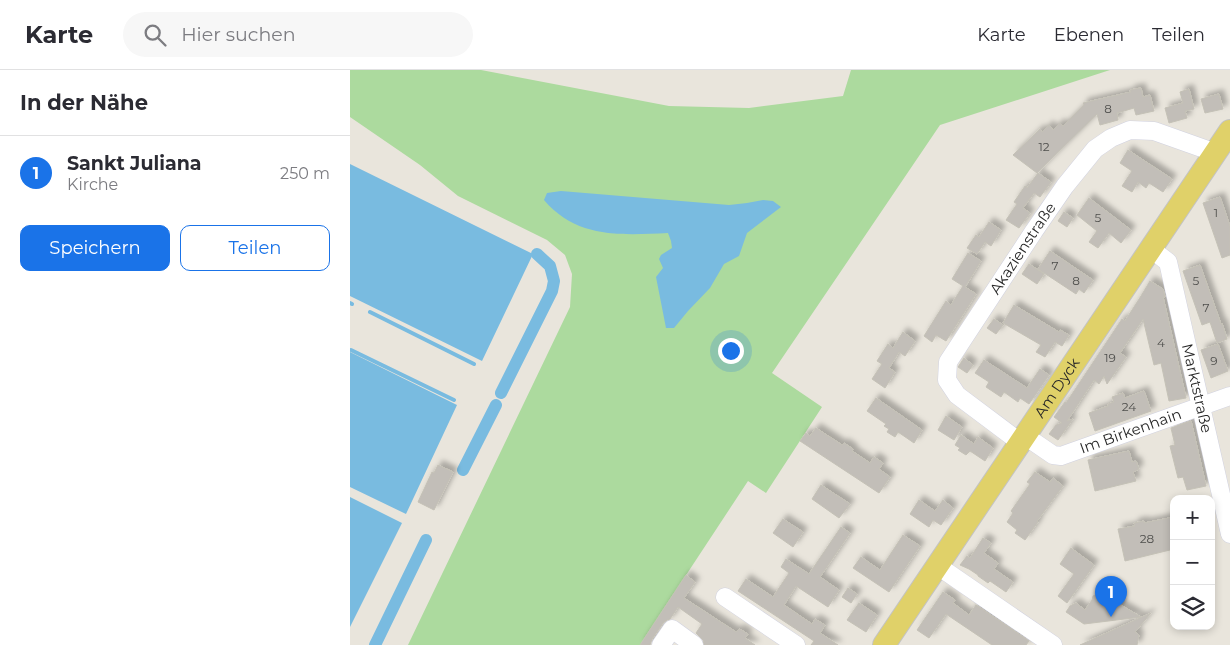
<!DOCTYPE html>
<html lang="de">
<head>
<meta charset="utf-8">
<style>
  body { margin:0; font-family:Montserrat,sans-serif; background:#f7f7f7; color:#2b2b33 }
  .controls { position:absolute; right:15px; bottom:15px; display:grid; overflow:hidden; border-radius:10px; box-shadow:0 2px 8px #0003 }
  .controls button { width:45px; height:45px; display:grid; place-items:center; padding:0; border:0; border-bottom:1px solid #e1e1e2; background:#fff; color:#2b2b33; font:25px sans-serif }
  .you { position:absolute; left:380px; top:280px; width:18px; height:18px; margin:-12px; border:4px solid #fff; border-radius:50%; background:#1a73e8; box-shadow:0 0 0 8px #1a73e833 }
  .badge { display:grid; place-items:center; width:32px; height:32px; border-radius:50%; background:#1a73e8; color:#fff; font-size:16px; font-weight:700 }
  .pin { position:absolute; translate:-50% -41px; filter:drop-shadow(0 1px 2px #0008) }
  .pin::after { content:''; position:absolute; top:26px; width:18px; height:15px; background:inherit; clip-path:polygon(0 0,100% 0,50% 100%) }
  .list { margin:0; padding:0; list-style:none }
  h2 { display:flex; justify-content:space-between; align-items:center; height:65px; margin:0; padding:0 20px; font-size:21px }
  h2 small { font-size:16px; font-weight:400; color:#7c7c81 }
  .list li { display:grid; grid-template-columns:32px 1fr auto; gap:15px; align-items:center; box-sizing:border-box; height:75px; padding:0 20px; border-top:1px solid #e1e1e2 }
  .list b { display:block; font-size:19px; white-space:nowrap }
  .list p { margin:0; font-size:16px; white-space:nowrap; color:#7c7c81 }
  .list em { font-size:16px; font-style:normal; color:#7c7c81 }
  .actions { display:flex; gap:10px; padding:15px 20px }
  .actions a { flex:1; padding:11px 0; border:1px solid #1a73e8; border-radius:10px; text-align:center; font-size:18px; color:#1a73e8 }
  .actions .main { background:#1a73e8; color:#fff }
  .icon { flex:none; width:28px; height:28px; fill:none; stroke:currentColor; stroke-width:2; stroke-linecap:round; stroke-linejoin:round }
  .map { position:relative; flex:none; width:880px; height:575px; overflow:hidden }
  header { display:flex; align-items:center; gap:30px; box-sizing:border-box; height:70px; padding:0 25px; background:#fff; border-bottom:1px solid #e1e1e2 }
  header strong { font-size:24px }
  nav { display:flex; gap:28px; margin-inline-start:auto; font-size:18px }
  .search { width:350px; height:45px; background:#f7f7f7; display:flex; align-items:center; gap:12px; box-sizing:border-box; padding:0 18px; border-radius:28px; color:#7c7c81; font-size:19px }
  main { display:flex }
  aside { flex:1; background:#fff }
  .map>svg:first-child { display:block }
  .green { fill:#acda9e }
  .water { fill:#79bbe0 }
  .lines { fill:none; stroke-linecap:round; stroke-linejoin:round }
  .stream { stroke:#79bbe0; stroke-width:4 }
  .canal { stroke:#79bbe0; stroke-width:12 }
  .building { fill:#c2beb8; stroke:#c4c1b6; filter:url(#shadow) }
  .minor-casing { stroke:#d1d2e0; stroke-width:19 }
  .major-casing { stroke:#c3c3c3; stroke-width:24 }
  .minor { stroke:#fff; stroke-width:18 }
  .major { stroke:#e0d169; stroke-width:22 }
  .labels { text-anchor:middle; stroke-width:4; stroke-linejoin:round; paint-order:stroke }
  .number-label { font-size:12px; fill:#4e4e4c }
  .street-label { font-size:15px; fill:#282828; stroke:#fff }
</style>
</head>
<body>
<header>
<strong>Karte</strong>
<div class="search"><svg class="icon" aria-label="search" viewBox="0 0 24 24"><circle cx="10" cy="10" r="6"/><path d="M15 15l6 6"/></svg>Hier suchen</div>
<nav><a>Karte</a><a>Ebenen</a><a>Teilen</a></nav>
</header>
<main>
<aside>
<h2>In der Nähe<small></small></h2>
<ul class="list">
<li><span class="badge">1</span><div><b>Sankt Juliana</b><p>Kirche</p></div><em>250 m</em></li>
</ul>
<div class="actions"><a class="main">Speichern</a><a>Teilen</a></div>
</aside>
<div class="map">
<svg width="880" height="575" viewBox="0 0 880 575">
  <defs>
    <filter id="shadow"><feDropShadow dx="4.5" dy="-4.5" stdDeviation="2.5" flood-color="#0004"/></filter>
  </defs>
  <rect width="100%" height="100%" fill="#e9e5dc"/>
  <path class="green" d="M0,0h131l188,36 80,2 94,-12 8,-26h259l-170,55 -168,248 50,34 -56,86 -18,-12 -108,164h-232l162,-338 2,-33 -7,-19 -18,-15 -89,-44 -38,-31 -70,-48z"/>
  <path class="water" d="M0,94l183,90 -51,107 -132,-65z
    M211,121l168,14 18,-2 16,-3 10,1 8,6 -34,26 -8,23 -15,8 -14,24 -22,23 -14,17h-8l-10,-51 7,-9 -4,-9 2,-4 11,-7 -1,-7 -3,-8c-46,2 -91,6 -124,-33l3,-7z
    M0,282l107,53 -51,109 -56,-27z
    M0,427l52,26 -52,104z"/>
  <g class="lines">
    <path class="stream" d="M0,233l2,1
      M20,242l104,52
      M1,280l103,50"/>
    <path class="canal" d="M151,323l51,-102 2,-10 -4,-15 -13,-12
      M113,400l33,-65
      M25,575l51,-105"/>
  </g>
  <path class="building" d="M791,18l2,9 7,-2 4,16 -18,4 -2,-7 -17,5 1,7 -18,5 -3,-11 -60,59 -24,-18 27,-26 2,3 7,-7 4,5 7,-7 3,3 21,-21 -1,-2 48,-11 -1,-2z
    M839,19l5,20 -9,2 2,7 -18,5 -4,-15 18,-5 -3,-11z
    M869,24l4,15 -18,4 -4,-14z
    M778,80l44,29 -9,13 -14,-9 -3,5 -8,-6 -6,10 -10,-6 10,-15 -12,-8z
    M688,103l13,9 -11,15 -6,-4 -11,15 7,5 -11,15 -13,-8 11,-16 -3,-2 11,-16 2,2z
    M870,127l10,29v29l-8,3 -19,-55z
    M739,128l42,32 -10,13 -12,-10 -11,15 -9,-6 8,-11 -20,-16z
    M714,142l9,6 -6,9 -9,-6z
    M639,152l12,8 -10,16 -6,-4 -8,12 -10,-6 9,-13 3,2z
    M700,181l43,29 -9,13 -5,-4 -3,5 -38,-25z
    M618,183l13,8 -16,26 11,7 -30,47 -10,-6 -4,7 -8,-6 22,-35 5,4 12,-19 -11,-7z
    M679,194l15,10 -7,10 -15,-10z
    M850,195l21,59 1,-1 5,16 -10,4 -7,-21 -8,3 -19,-54z
    M800,211l13,8 2,8h-2l23,101 -17,3 -8,-38 -7,2 -11,-46 -23,34 6,4 -19,27 -3,-8 -5,8 -5,-4 -27,41 6,-2 -15,21 -9,-6 7,-9 6,-2 -8,-6 11,-15 1,1 56,-84 3,2 16,-25z
    M664,235l45,27 1,-2 9,5 -7,11 -7,-4 -10,15 -9,-5 5,-7 -38,-22z
    M644,249l9,6 -7,9 -9,-6z
    M553,262l12,9 -10,15 -6,-4 -10,16 6,4 -10,16 -13,-9 10,-15 -5,-3 11,-17 5,4z
    M868,274l10,27 -17,7 -10,-28z
    M614,288l9,7 -6,8 -9,-6z
    M634,290l43,28 13,-19 9,6 -20,29 -9,-6 -2,4 -14,-10 -3,5 -15,-10 3,-5 -14,-9z
    M794,321l7,20 -56,20 -6,-18 19,-7v-2l6,-2 -2,-5 11,-4 2,5z
    M526,328l46,32 -8,13 -16,-11 -3,5 -8,-5 2,-3 -5,-3 2,-2 -19,-13z
    M596,346l16,11 -8,13 -16,-10z
    M841,351l15,65 -19,4 -4,-13 -5,1 -8,-32 5,-1 -4,-17z
    M466,358l26,17 2,-2 9,6 -1,2 18,12 4,-6 9,6 -4,6 11,8 -11,16 -79,-52 6,-8 4,3z
    M611,365l13,9 4,-7 15,11 -8,13 -15,-10 -4,4 -8,-5 2,-2 -5,-3z
    M779,381l3,11 4,-1 3,8 -6,3 3,9 -41,10 -7,-31z
    M88,395l15,7 -19,38 -16,-8 14,-30 2,1z
    M685,402l15,10 3,-4 10,8 -26,35 1,1 -13,18 -10,-7 2,-3 -10,-8 6,-9 -2,-2 19,-27 -3,-2z
    M471,415l29,19 -11,14 -27,-19z
    M569,430l16,11 8,-11 10,8 -12,17 -8,-5 -4,7 -19,-13z
    M824,447v32l-49,12 -7,-32 17,-3 -1,-3 10,-2v2z
    M433,449l20,13 -10,15 -20,-14z
    M491,457l9,6 -30,44 19,13 -11,17 -32,-21 -12,19 28,19 3,-5 10,6 -5,8 18,12h-27l3,-4 -76,-50 8,-12 27,18 16,-24 -8,-6 5,-8 23,15z
    M553,465l17,11 -31,46 -36,-24 8,-11 19,13z
    M633,468l8,5 -7,10 14,10 -4,6 19,13 -7,10 -16,-11 -2,2 -10,-7v-1l-9,-6 -9,-4 7,-9 3,2z
    M721,478l23,17 -27,38 -9,-7 16,-22 -14,-10z
    M336,505l9,7 -11,16 52,34 3,-3 4,2 5,3 -3,4 10,7h-51l-1,-5 -7,-7 6,-9 -24,-17 -8,12 -3,1 -4,3 -11,16 -2,6h-10z
    M498,518l9,6 -6,9 -9,-6z
    M593,522l12,8 -2,3 16,12 7,-10 53,36 -3,4h-34l-46,-31 -17,24 -12,-8z
    M751,522l18,12 22,13 -57,7 -18,-12 4,-6 6,-3 9,7 7,-10 1,-4z
    M509,533l18,12 -11,17 -19,-12z
    M801,543l-16,19 4,3 -2,10h-57z"/>
  <g class="lines">
    <defs>
      <g id="minor">
        <path id="s1" d="M801,179l17,13 62,272"/>
        <path id="s2" d="M684,372l19,13 8,1 169,-60"/>
        <path id="s3" d="M671,373l-64,-48 -10,-15 1,-18 86,-131 31,-45 30,-37 16,-11 19,-8 24,1 62,22"/>
        <path d="M588,496l115,79"/>
        <path d="M375,527l71,48"/>
        <path d="M311,575l11,-16 22,16"/>
      </g>
      <g id="major">
        <path id="s4" d="M534,575l346,-514"/>
      </g>
    </defs>
    <use href="#minor" class="minor-casing"/>
    <use href="#major" class="major-casing"/>
    <use href="#minor" class="minor"/>
    <use href="#major" class="major"/>
  </g>
  <g class="labels">
    <g class="number-label">
      <text x="758" y="43">8</text>
      <text x="694" y="81">12</text>
      <text x="866" y="147">1</text>
      <text x="748" y="152">5</text>
      <text x="705" y="200">7</text>
      <text x="726" y="215">8</text>
      <text x="846" y="215">5</text>
      <text x="856" y="242">7</text>
      <text x="811" y="277">4</text>
      <text x="760" y="292">19</text>
      <text x="864" y="295">9</text>
      <text x="779" y="341">24</text>
      <text x="797" y="473">28</text>
    </g>
    <g class="street-label">
      <text dy="5" stroke="none"><textPath href="#s3" startOffset="252">Akazienstraße</textPath></text>
      <text dy="5" stroke="none"><textPath href="#s1" startOffset="151">Marktstraße</textPath></text>
      <text dy="5" stroke="none"><textPath href="#s4" startOffset="310">Am Dyck</textPath></text>
      <text dy="5" stroke="none"><textPath href="#s2" startOffset="105">Im Birkenhain</textPath></text>
    </g>
  </g>
</svg>
<div class="controls">
<button>+</button>
<button>−</button>
<button><svg class="icon" aria-label="layers" viewBox="0 0 24 24"><path d="M12 4l9 5-9 5-9-5zM3 14l9 5 9-5"/></svg></button>
</div>
<div class="you"></div>
<div class="pin badge" style="left:761px;top:547px">1</div>
</div>
</main>
</body>
</html>
